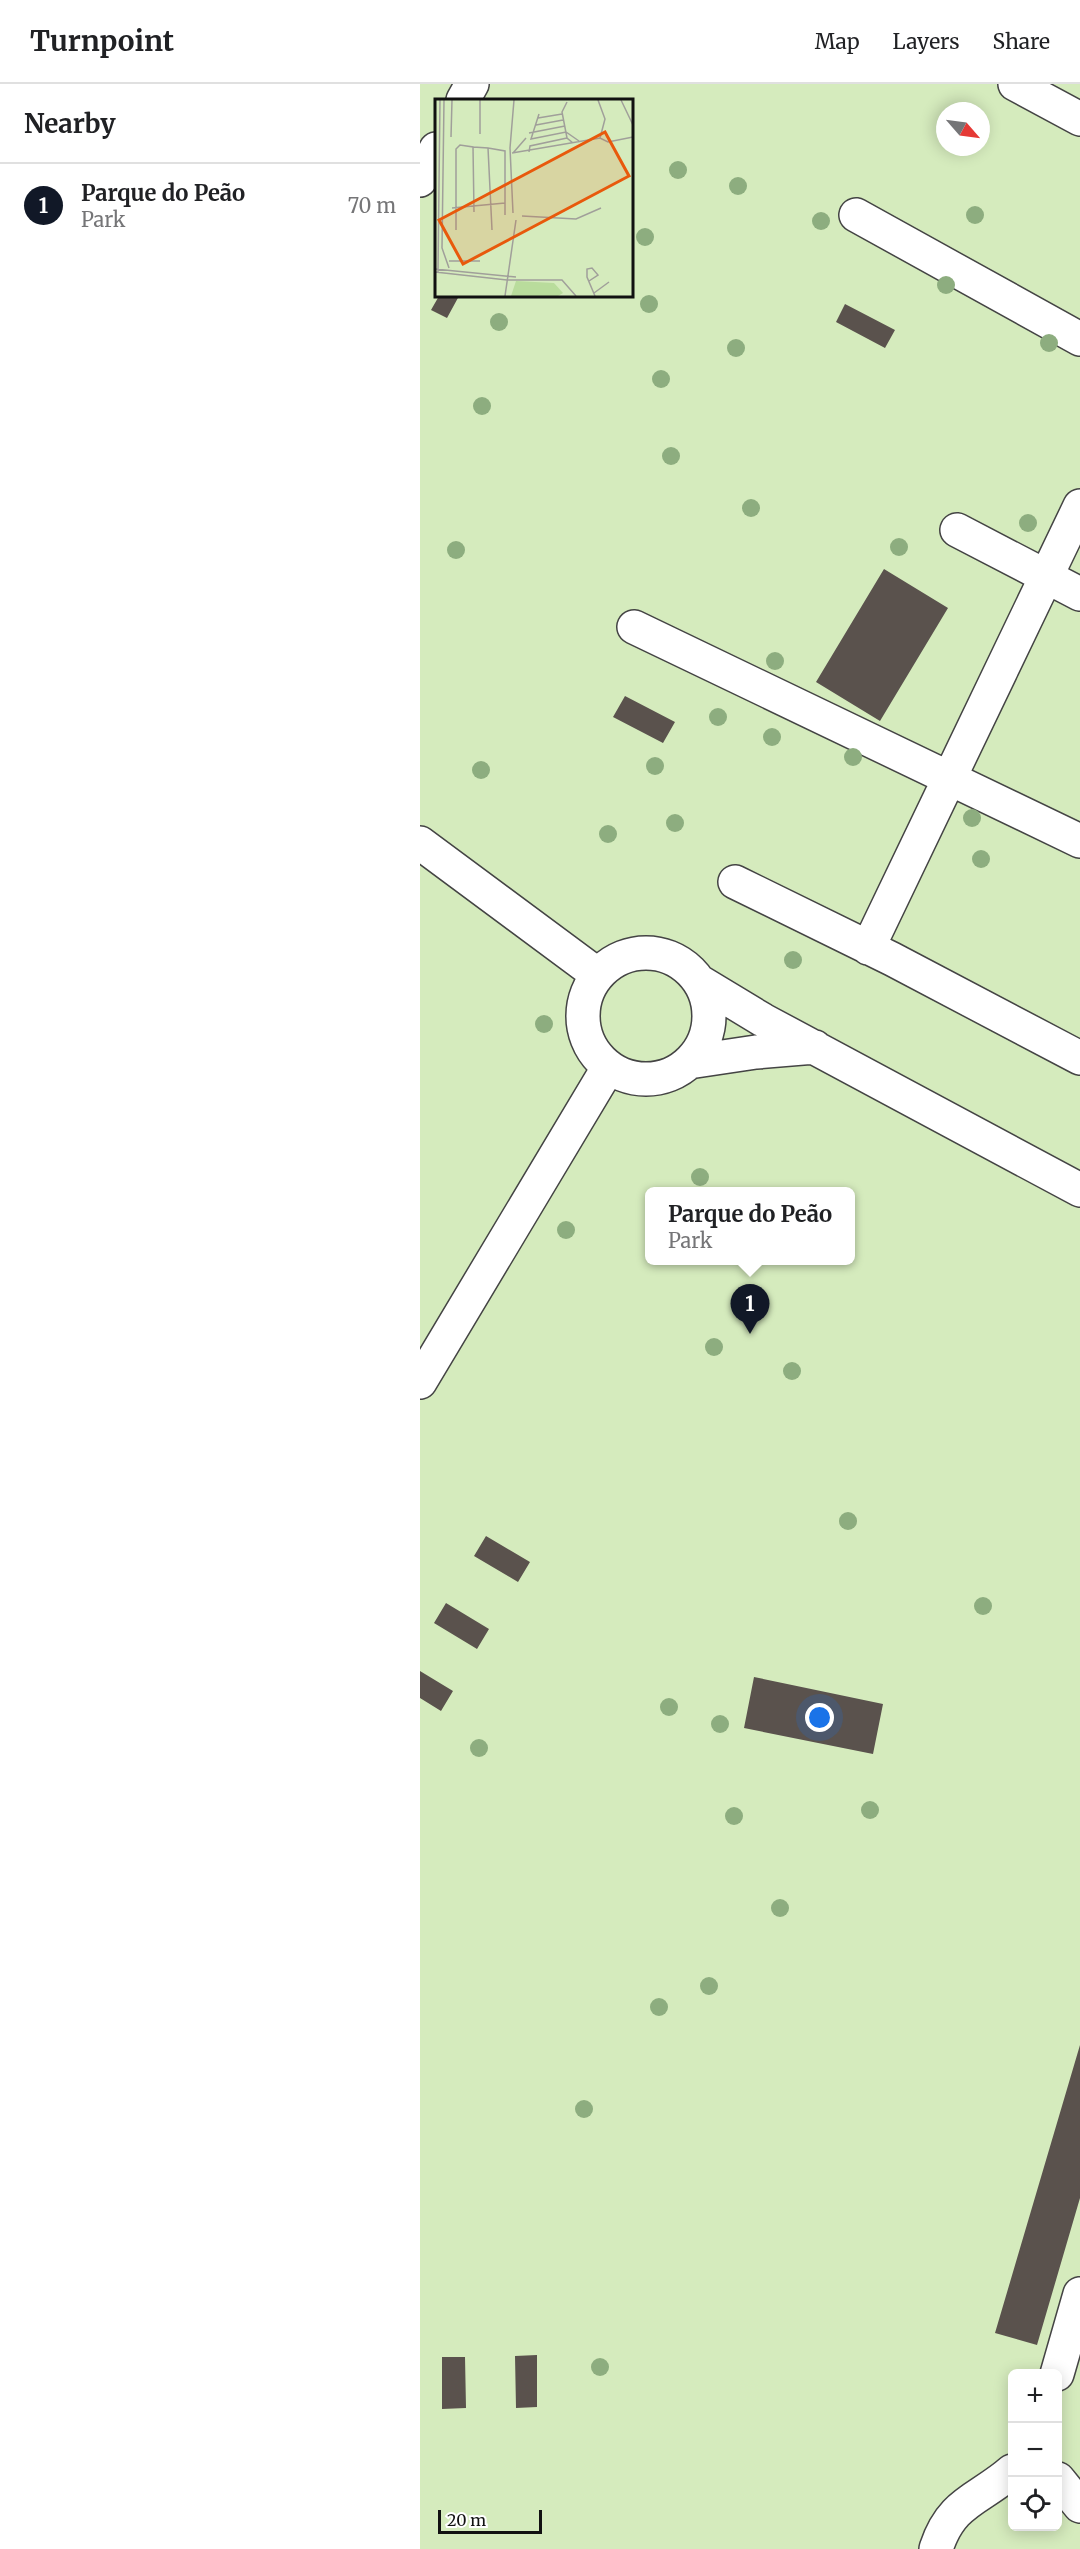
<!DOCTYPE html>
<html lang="en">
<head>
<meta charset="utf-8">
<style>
  body { margin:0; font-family:Merriweather,serif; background:#f2f2f2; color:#202124 }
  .controls { position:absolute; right:18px; bottom:18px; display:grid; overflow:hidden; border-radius:9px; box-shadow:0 3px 15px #0003 }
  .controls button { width:54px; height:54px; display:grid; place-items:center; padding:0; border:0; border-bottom:2px solid #e0e0e0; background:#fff; color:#202124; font:30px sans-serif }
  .compass { position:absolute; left:516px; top:18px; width:54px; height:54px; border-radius:50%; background:#fff; box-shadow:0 3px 15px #0003; rotate:118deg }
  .scale { position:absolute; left:18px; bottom:15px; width:104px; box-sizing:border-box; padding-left:6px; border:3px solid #111; border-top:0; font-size:16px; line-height:21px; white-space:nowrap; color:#111; -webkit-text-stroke:4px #fff; paint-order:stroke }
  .you { position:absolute; left:400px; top:1634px; width:21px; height:21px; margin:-15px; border:4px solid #fff; border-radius:50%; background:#1a73e8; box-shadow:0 0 0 9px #1a73e833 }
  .badge { display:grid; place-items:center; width:39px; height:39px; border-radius:50%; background:#111827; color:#fff; font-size:20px; font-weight:700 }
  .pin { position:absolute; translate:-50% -50px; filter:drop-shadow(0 2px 3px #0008) }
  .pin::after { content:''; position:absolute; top:32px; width:21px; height:18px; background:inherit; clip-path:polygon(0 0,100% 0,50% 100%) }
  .popup { position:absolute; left:225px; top:1103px; width:210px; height:78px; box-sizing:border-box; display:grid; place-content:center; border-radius:9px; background:#fff; filter:drop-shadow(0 2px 4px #0005); font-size:20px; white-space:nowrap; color:#757577 }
  .popup b { font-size:22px; color:#202124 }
  .popup::after { content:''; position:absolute; left:50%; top:100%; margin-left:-12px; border:12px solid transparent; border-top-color:#fff }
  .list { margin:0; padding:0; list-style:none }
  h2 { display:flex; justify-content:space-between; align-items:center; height:78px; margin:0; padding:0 24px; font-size:26px }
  h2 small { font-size:20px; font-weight:400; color:#757577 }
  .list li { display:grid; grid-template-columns:39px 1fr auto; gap:18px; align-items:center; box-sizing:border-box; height:84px; padding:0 24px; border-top:2px solid #e0e0e0 }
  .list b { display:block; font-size:22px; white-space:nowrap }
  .list p { margin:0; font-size:20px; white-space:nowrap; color:#757577 }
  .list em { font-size:20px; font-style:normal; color:#757577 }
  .icon { flex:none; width:33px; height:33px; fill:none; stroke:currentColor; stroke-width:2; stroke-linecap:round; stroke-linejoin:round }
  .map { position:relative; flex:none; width:660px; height:2465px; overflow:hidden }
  header { display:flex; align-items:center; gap:36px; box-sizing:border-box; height:84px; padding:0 30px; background:#fff; border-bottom:2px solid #e0e0e0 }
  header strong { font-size:28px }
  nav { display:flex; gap:33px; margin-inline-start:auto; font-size:21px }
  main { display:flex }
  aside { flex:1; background:#fff }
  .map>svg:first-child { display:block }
  .green { fill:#d5ebbd; fill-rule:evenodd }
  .building { fill:#5a524d }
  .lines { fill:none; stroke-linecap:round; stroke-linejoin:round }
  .minor-casing { stroke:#444; stroke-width:36 }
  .minor { stroke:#fff; stroke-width:33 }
  .tree { fill:#8dad7f }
  .inset-road { fill:none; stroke:#a09f9a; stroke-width:1.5 }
  .view { fill:#e8590c; fill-opacity:0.15; stroke:#e8590c; stroke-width:3 }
  .inset-edge { fill:none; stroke:#111; stroke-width:3 }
</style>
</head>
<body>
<header>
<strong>Turnpoint</strong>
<nav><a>Map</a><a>Layers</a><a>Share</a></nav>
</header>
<main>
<aside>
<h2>Nearby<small></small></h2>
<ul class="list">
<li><span class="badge">1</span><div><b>Parque do Peão</b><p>Park</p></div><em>70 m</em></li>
</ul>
</aside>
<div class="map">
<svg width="660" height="2465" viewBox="0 0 660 2465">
  <rect width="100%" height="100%" fill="#fffdf5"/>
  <path class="green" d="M0,0h660v2465h-660zM16,16h196v196h-196zM525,27h36v36h-36zM230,1108h200v68h-200zM592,2290h46v152h-46z"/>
  <path class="building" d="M19,212h20l-12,22 -16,-8z
    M425,220l50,26 -10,18 -49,-26z
    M464,485l64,39 -68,113 -64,-39z
    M205,612l50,26 -12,21 -50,-26z
    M66,1452l44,26 -12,20 -44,-26z
    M26,1519l43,26 -12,20 -43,-26z
    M0,1587l33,20 -12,20 -21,-13z
    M334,1593l129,27 -10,50 -129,-26z
    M660,1961v153l-43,147 -42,-12z
    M117,2271v52l-21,1 -1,-52z
    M22,2273h23l1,51 -24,1z"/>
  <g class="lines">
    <defs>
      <path id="minor" d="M595,0l65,35
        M43,16l9,-16
        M0,96l16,-31
        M436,131l224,124
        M537,446l123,64
        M214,543l446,214
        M0,759l178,132
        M315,798l157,77 188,99
        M448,864l212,-442
        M163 932a63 63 0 1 1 126 0a63 63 0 1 1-126 0Z
        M280,898l63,38 317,170
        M269,978l67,-10 59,-5
        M0,1298l188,-314
        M637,2290l23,-80
        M638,2395l22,27
        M516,2465c15,-48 43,-49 76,-78"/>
    </defs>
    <use href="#minor" class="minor-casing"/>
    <use href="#minor" class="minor"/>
  </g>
  <g class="tree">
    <circle cx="258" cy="86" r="9"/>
    <circle cx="318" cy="102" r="9"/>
    <circle cx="555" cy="131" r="9"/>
    <circle cx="401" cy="137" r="9"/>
    <circle cx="225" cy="153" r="9"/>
    <circle cx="526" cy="201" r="9"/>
    <circle cx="229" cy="220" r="9"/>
    <circle cx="79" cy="238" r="9"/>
    <circle cx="629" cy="259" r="9"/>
    <circle cx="316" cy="264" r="9"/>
    <circle cx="241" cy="295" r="9"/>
    <circle cx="62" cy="322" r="9"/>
    <circle cx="251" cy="372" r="9"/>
    <circle cx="331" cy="424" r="9"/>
    <circle cx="608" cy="439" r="9"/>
    <circle cx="479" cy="463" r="9"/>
    <circle cx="36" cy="466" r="9"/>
    <circle cx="355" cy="577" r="9"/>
    <circle cx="298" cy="633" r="9"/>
    <circle cx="352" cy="653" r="9"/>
    <circle cx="433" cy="673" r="9"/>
    <circle cx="235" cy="682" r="9"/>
    <circle cx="61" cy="686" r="9"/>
    <circle cx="552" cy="734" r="9"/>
    <circle cx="255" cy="739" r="9"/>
    <circle cx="188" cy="750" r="9"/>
    <circle cx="561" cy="775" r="9"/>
    <circle cx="373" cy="876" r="9"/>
    <circle cx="124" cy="940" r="9"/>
    <circle cx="280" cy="1093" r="9"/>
    <circle cx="146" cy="1146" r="9"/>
    <circle cx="294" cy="1263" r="9"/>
    <circle cx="372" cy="1287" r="9"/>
    <circle cx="428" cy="1437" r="9"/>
    <circle cx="563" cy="1522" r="9"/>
    <circle cx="249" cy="1623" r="9"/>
    <circle cx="300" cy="1640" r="9"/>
    <circle cx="59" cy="1664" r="9"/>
    <circle cx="450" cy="1726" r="9"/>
    <circle cx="314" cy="1732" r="9"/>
    <circle cx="360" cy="1824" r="9"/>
    <circle cx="289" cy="1902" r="9"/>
    <circle cx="239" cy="1923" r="9"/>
    <circle cx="164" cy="2025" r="9"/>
    <circle cx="180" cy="2283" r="9"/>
  </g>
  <g transform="translate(15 15)">
    <rect width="198" height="198" fill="#fffdf5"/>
    <path d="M0,1h198v196h-198z" fill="#d5ebbd"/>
    <path d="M81,182l38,2 9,10 -5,3h-47z" fill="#b9dc9c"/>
    <path class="inset-road" d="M9,1l-2,148 7,20M45,1v34M163,1l7,19 -5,19M186,1l12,25M132,3l-5,10 5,26 6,5M104,15l-8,25 35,-7 13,9M103,19l24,-4M101,26l27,-5M94,34l36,-7M16,38l1,-37M38,48l15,1 4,82M53,49l17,3v64M94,53l1,-6 37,-8M77,54l88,-15 8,4 25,-5M78,54l13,-15M17,109l53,-5M78,114l-3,-65 4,-48M87,117l54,3 25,-11M21,131v-81l4,-4 13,2 1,65M14,162h31M0,170l81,8M0,173l72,8h55l14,16M3,173l2,-172M154,182l9,-6 -6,-7 -5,1v8l8,19M159,194l15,-11M70,197l11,-76"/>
    <path class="view" d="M170,33l24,44 -166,88 -24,-44z"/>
    <rect width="198" height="198" class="inset-edge"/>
  </g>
</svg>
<div class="controls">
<button>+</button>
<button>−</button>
<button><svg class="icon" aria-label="locate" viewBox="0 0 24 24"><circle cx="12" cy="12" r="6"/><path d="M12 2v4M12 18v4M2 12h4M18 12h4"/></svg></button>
</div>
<svg class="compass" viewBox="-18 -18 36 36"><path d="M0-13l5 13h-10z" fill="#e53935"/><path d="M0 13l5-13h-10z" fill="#757577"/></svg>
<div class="scale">20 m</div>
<div class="you"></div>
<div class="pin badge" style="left:330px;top:1250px">1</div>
<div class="popup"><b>Parque do Peão</b>Park</div>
</div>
</main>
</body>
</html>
